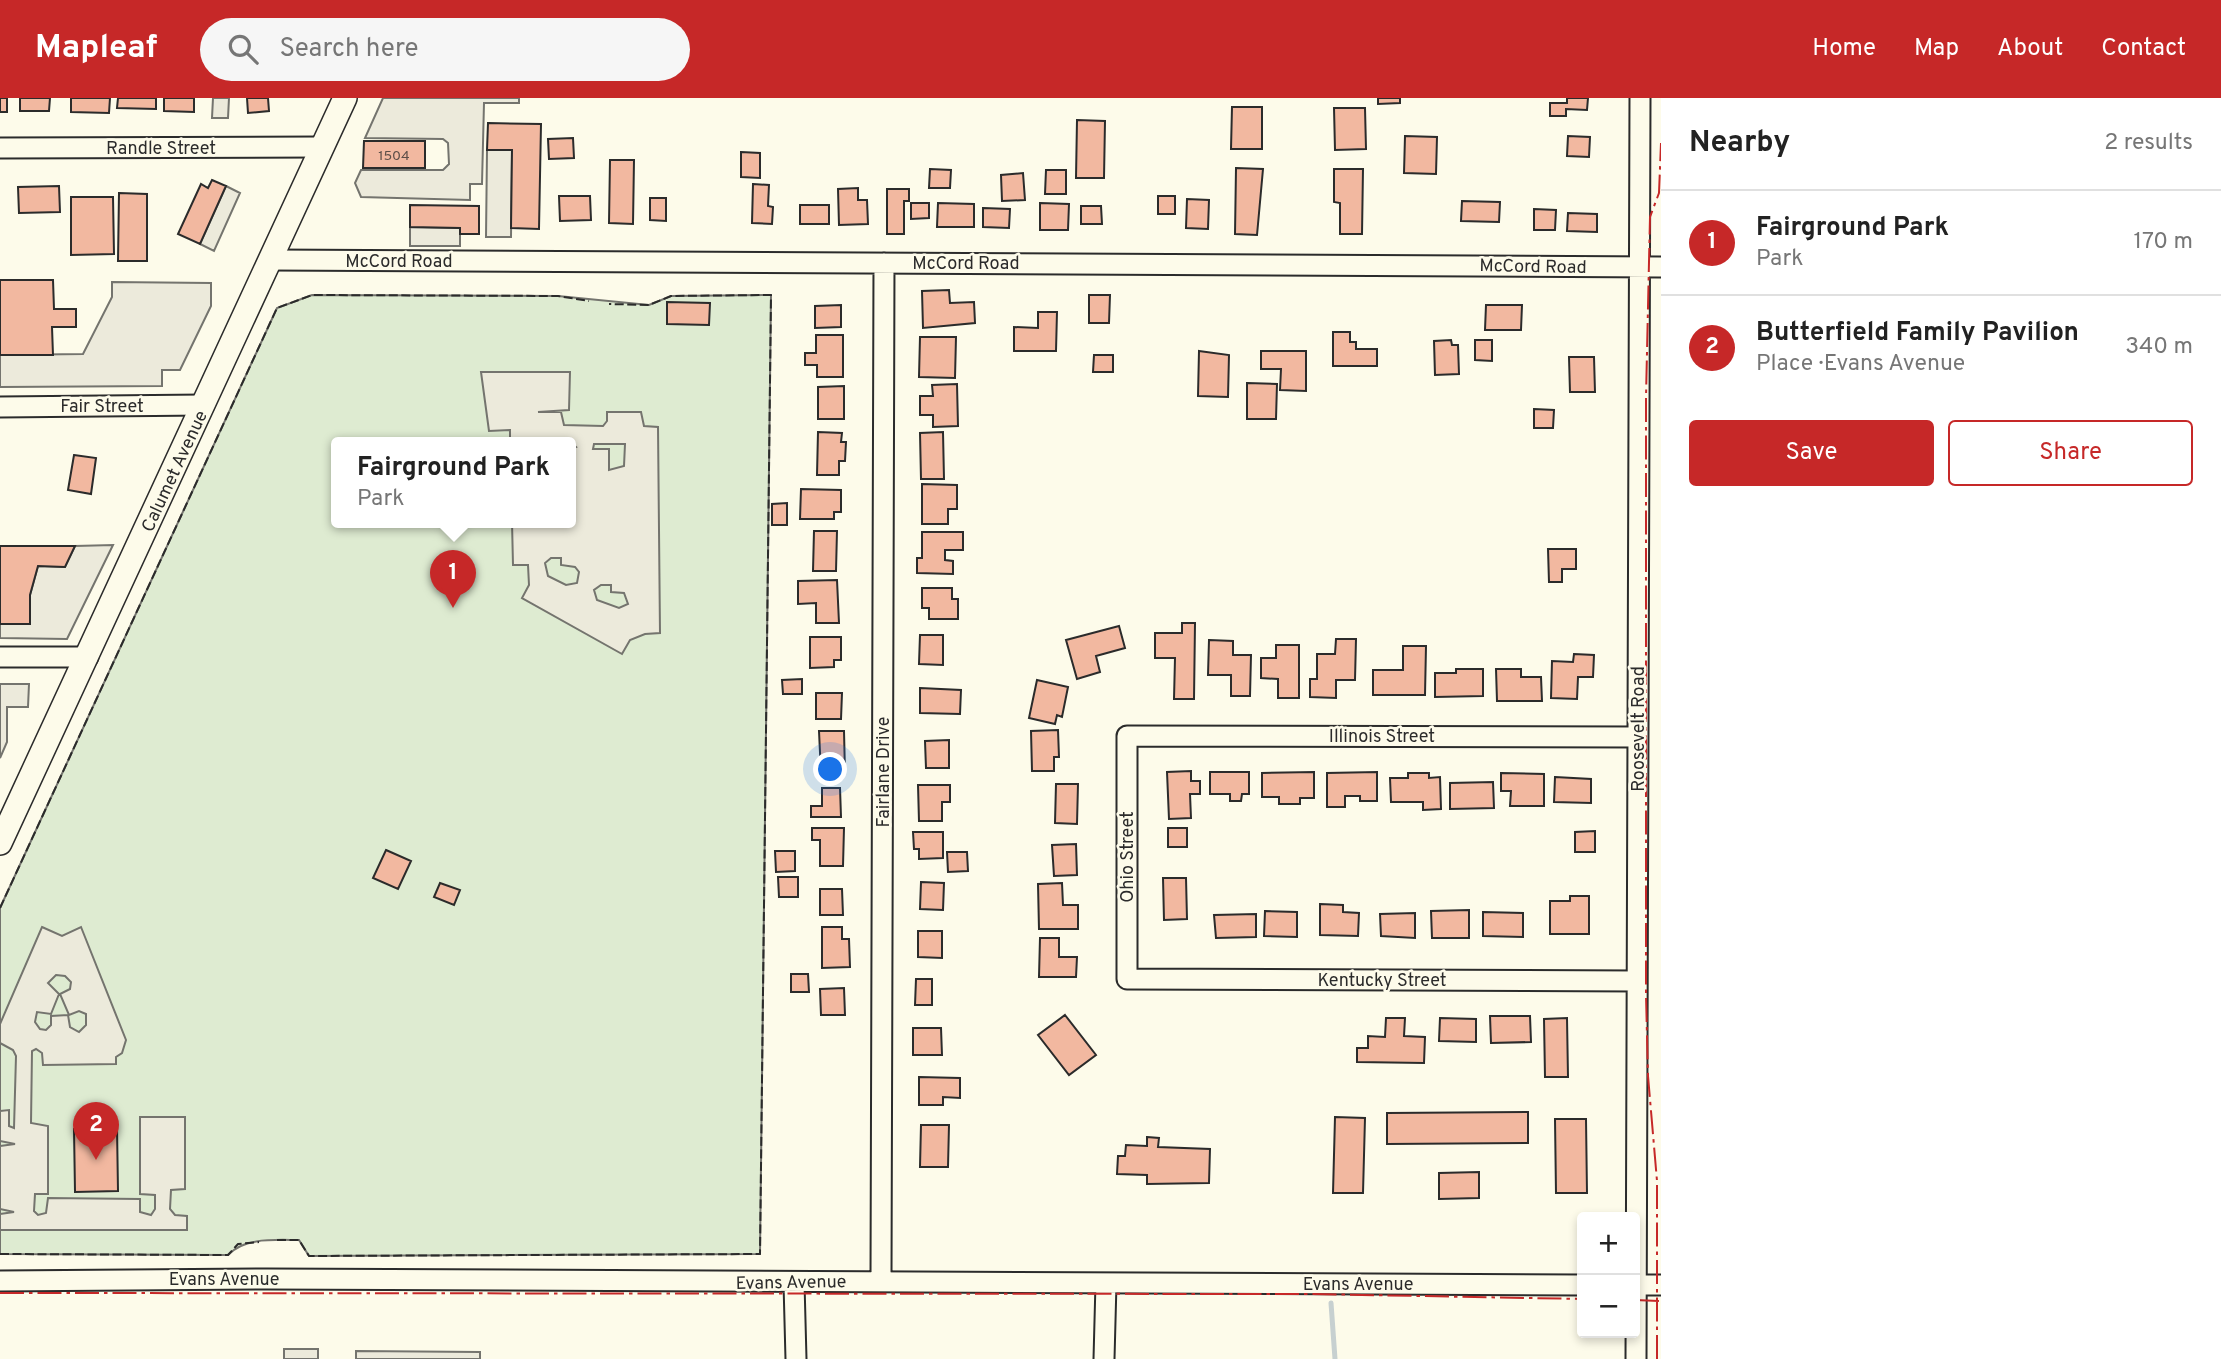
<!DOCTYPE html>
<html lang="en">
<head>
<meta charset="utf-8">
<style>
  body { margin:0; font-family:Overpass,sans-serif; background:#f6f6f6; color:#222 }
  .controls { position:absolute; right:21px; bottom:21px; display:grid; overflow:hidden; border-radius:7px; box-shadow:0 4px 10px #0003 }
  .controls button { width:63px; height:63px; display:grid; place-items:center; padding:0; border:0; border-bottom:2px solid #e0e0e0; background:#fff; color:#222; font:35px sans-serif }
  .you { position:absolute; left:831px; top:672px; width:24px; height:24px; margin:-18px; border:5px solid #fff; border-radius:50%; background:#1a73e8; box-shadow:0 0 0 10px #1a73e833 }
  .badge { display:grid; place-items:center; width:46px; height:46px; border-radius:50%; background:#c62828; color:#fff; font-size:23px; font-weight:700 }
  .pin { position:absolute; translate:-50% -58px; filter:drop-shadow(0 2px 4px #0008) }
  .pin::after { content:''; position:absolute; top:37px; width:24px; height:21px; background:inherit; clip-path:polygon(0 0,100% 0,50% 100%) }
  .popup { position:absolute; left:331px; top:339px; width:245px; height:91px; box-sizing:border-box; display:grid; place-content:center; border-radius:7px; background:#fff; filter:drop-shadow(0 2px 5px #0005); font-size:23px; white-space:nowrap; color:#767676 }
  .popup b { font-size:26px; color:#222 }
  .popup::after { content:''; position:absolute; left:50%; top:100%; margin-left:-14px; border:14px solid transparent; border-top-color:#fff }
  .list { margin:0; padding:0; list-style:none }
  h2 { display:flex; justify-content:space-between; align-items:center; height:91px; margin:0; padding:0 28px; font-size:30px }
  h2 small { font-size:23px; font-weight:400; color:#767676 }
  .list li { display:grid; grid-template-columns:46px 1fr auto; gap:21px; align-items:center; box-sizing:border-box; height:105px; padding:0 28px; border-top:2px solid #e0e0e0 }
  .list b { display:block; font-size:26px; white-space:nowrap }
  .list p { margin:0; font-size:23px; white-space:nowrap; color:#767676 }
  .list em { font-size:23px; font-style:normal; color:#767676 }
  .actions { display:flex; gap:14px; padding:21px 28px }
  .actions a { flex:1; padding:16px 0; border:2px solid #c62828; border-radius:7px; text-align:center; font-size:24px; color:#c62828 }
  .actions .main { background:#c62828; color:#fff }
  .icon { flex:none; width:38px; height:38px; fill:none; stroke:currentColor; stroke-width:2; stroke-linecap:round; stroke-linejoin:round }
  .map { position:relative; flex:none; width:1661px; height:1261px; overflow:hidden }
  header { display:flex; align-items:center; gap:42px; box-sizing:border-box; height:98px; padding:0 35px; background:#c62828; color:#fff }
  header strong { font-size:33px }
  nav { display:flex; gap:38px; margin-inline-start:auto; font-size:24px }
  .search { width:490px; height:63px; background:#f6f6f6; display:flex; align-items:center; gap:18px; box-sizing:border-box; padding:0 24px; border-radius:38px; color:#767676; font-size:26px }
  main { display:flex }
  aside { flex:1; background:#fff }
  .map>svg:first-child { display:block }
  .green { fill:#deebd1; stroke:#74746e; stroke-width:2; fill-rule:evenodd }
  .parking { fill:#eceadb; stroke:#74746e; stroke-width:2; fill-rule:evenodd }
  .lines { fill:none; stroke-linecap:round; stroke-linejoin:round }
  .stream { stroke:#c7d0d0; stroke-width:5 }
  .building { fill:#f2b8a0; stroke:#2b2b2b; stroke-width:2 }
  .minor-casing { stroke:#2b2b2b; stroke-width:23 }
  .major-casing { stroke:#2b2b2b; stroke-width:26 }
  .minor { stroke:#fdfbea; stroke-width:19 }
  .major { stroke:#fdfbea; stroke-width:23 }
  .fence { stroke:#2b2b2b; stroke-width:2; stroke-dasharray:9 3.5; stroke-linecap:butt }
  .power { stroke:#c62828; stroke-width:2; stroke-dasharray:24 5 3.5 5; stroke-linecap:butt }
  .labels { text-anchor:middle; stroke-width:5; stroke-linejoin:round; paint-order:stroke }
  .number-label { font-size:14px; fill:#5d4e48 }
  .street-label { font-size:18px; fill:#2b2b2b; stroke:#fdfbea }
</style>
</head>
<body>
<header>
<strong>Mapleaf</strong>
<div class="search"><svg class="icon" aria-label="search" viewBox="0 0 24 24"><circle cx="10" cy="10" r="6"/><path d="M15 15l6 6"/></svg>Search here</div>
<nav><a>Home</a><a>Map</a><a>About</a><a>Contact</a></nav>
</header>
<main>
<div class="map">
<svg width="1661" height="1261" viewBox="0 0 1661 1261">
  <rect width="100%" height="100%" fill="#fdfbea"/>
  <path class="green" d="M312,197l246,1 91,9 22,-9 100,-1 -11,959 -451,2 -10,-16c-24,0 -54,-3 -71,15l-228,-1v-346l277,-600zM336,344h234v80h-234z"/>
  <path class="parking" d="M213,0h16l-1,20h-16z
    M383,0h136v5h-35l-2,81h-12v16l-109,-3 -6,-14 6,-13h82l6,-6 -1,-21 -5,-4 -78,-1z
    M487,52h25l-1,87h-25z
    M226,88l14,7 -26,58 -14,-7z
    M410,129l50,1v18h-50z
    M112,184l99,1v23l-31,64h-18v16l-162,1v-32l83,-1 29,-57z
    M481,274h89l-1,38 -31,2h23l3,13 39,1 4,-5v-9h34l3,14 14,1 2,206 -15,1 -15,6 -8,14 -100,-56 7,-13 -1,-20h-15l-1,-43h58v-72l6,-3 -6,-5h-60v-12l-21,1zM594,346h31l-1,22 -15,4v-21h-16zM551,460h10v7l14,2 4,5 -2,11 -11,2 -18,-9 -3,-13zM601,487h10v7l13,1 4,11 -9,4 -22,-8 -3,-10z
    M113,447l-46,94 -67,-1v-14l30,-29 8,-29 27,1 10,-21z
    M0,586h29l-1,23h-21v35l-7,16z
    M42,829l20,9 19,-9 45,113 -4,13 -6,4v7l-73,1 -1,-12 -6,-4 -4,2 -1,72 17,3v68h-13l-1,17 4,4 8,-2 2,-15 92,1v13l11,3 4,-6v-14l-15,-1v-77h45v72l-14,1 -1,19 5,6 12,1v14h-187v-16l14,-2 -14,-3v-63l15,-2 -15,-3v-30l9,-1v16l5,2 2,-72 -3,-6 -13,-7v-19zM56,877l9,1 6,6 -1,7 -10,5 9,21 10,-4 7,3v11l-7,7 -9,-5 -2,-12 -17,1v9l-5,5 -6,-1 -5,-7 2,-10 14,2 8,-20 -11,-11z
    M284,1251h34v10h-34z
    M356,1253l124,1v7h-124z"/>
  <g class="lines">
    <path class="stream" d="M1331,1205l4,56"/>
  </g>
  <path class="building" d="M0,0h7v14h-7z
    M20,0h30l-1,13h-29z
    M71,0h39l-1,15 -38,-1z
    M118,0h38v11l-39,-1z
    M164,0h30v14l-30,-1z
    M247,0h21l1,13 -21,2z
    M1378,0h22v5l-22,1z
    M1567,0h21l-1,12 -21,-1v7h-16v-13h17z
    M1232,9h30v42h-31z
    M1334,10h31l1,41 -31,1z
    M1077,22l28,1 -1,57h-28z
    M488,25l53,1 -2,105 -28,-1 1,-78h-25z
    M1405,38l32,1 -1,37 -32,-1z
    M1568,38l22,1 -1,20 -22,-1z
    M573,40l1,20 -25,1 -1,-20z
    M364,43h61v27h-62z
    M741,54l19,1v25l-19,-1z
    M610,62h24l-1,64 -24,-1z
    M1236,70l27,1 -6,66 -22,-1z
    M930,71l21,1 -1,18h-21z
    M1334,71h29l-1,65h-22v-31l-6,-1z
    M1046,72h20v24h-21z
    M1023,75l2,27 -23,1 -1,-26z
    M212,82l14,6 -26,58 -22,-10 23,-50 7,4z
    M753,86l16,1 -1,21 5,1 -1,17 -20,-1z
    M59,88l1,26 -41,1 -1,-26z
    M858,90v12h9l1,24 -29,1 -1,-36z
    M887,91h22v12h-5v33h-17z
    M119,95l28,1v67h-29z
    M559,98h31l1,24 -31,1z
    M1158,98h17v18h-17z
    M71,99h42l1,57 -43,1z
    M650,100h16v23l-16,-1z
    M1187,101l22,1 -1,29 -22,-1z
    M1462,103l38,1 -1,20 -38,-1z
    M911,105h18v15l-18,1z
    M938,105l36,1v23h-37z
    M1040,105l29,1 -1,26h-28z
    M410,107l69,1v28h-19v-6l-50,-1z
    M800,107h29v19h-29z
    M1081,108h20l1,18h-21z
    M983,110l27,1 -1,19 -26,-1z
    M1534,111l22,1 -1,20h-21z
    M1568,115l29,1v18l-30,-1z
    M0,182h53l1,29h22v18h-24l1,28h-53z
    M949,192l1,13 24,-1 1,21 -52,5 -1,-37z
    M1089,197h21l-1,28h-20z
    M667,204l43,1 -1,22 -42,-1z
    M841,207v22l-26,1v-22z
    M1486,207h36l-1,25h-36z
    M1038,214h19l-1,39h-42v-24l24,1z
    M1333,234h17v10h6v7h21v17h-44z
    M816,237h27v42h-26v-12h-12v-12h11z
    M920,239h36l-1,41 -36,-1z
    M1451,242l1,5h6l1,29 -24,1 -1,-34z
    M1475,242h17v21l-17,-1z
    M1199,253l30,4 -1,42 -30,-1z
    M1261,253h45v40l-26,-1 1,-21h-20z
    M1094,257h19v17h-20z
    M1569,259h25l1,35h-25z
    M1247,285l30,1 -1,35h-29z
    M957,286l1,42 -25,1v-12h-13v-19h13l-1,-11z
    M844,288v33h-26v-32z
    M1534,311l20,1 -1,18h-19z
    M818,334l24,1 -1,9h5l-1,19h-6v14h-22z
    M943,334l1,47h-23l-1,-46z
    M74,357l22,3 -5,36 -23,-4z
    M922,386l35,1v24h-9v15h-26z
    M801,391l40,1v22h-7v7h-34z
    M787,405v22h-15v-21z
    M814,433h23l-1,40h-23z
    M922,434h41v18h-18v10l8,1v13l-36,-1v-15h5z
    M0,448h75l-10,21 -27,-1 -8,29v29h-30z
    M1548,451h28v20h-14v13h-13z
    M837,482l2,43h-23v-20l-18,1v-23z
    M922,490h30v11h6v20h-29v-11h-7z
    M1182,525h13l-1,76h-20l1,-41h-20v-25h27z
    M1119,528l6,22 -29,8 4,16 -23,7 -11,-39z
    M920,537h23v30l-24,-1z
    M810,539h31v23h-7v7l-24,1z
    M1336,541h20l-1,41h-19v18l-26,-1v-18h7v-25h18z
    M1209,542l24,1v14h18l-1,41h-19v-21h-23z
    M1276,547h23v53h-21v-19l-17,-1v-20h15z
    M1403,548h23l-1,49h-52v-25h30z
    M1574,556l20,1 -1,22h-15l-1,22 -26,-1 1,-37 21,1z
    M1456,571h27v27l-48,1v-24h21z
    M1496,571h25v8h20l1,24h-45z
    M802,581v15h-19l-1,-14z
    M1037,582l31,7 -6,30 -5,-2 -2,9 -26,-6z
    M920,590l41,2 -1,24 -40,-1z
    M816,595h26l-1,26h-25z
    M1058,632l1,27h-5v14h-22l-1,-40z
    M819,633h25l1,42 -24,1z
    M949,642v28h-23l-1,-27z
    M1191,673v10h9v13h-10l1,24 -22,1 -2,-47z
    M1210,674h39v22h-7l-1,7h-11v-7h-20z
    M1314,674v26h-14v6h-21v-7h-17v-24z
    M1377,674v29h-17v-5h-15v11h-18v-34z
    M1408,675h21v5l11,-1 1,32 -18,1v-8h-32l-1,-24h18z
    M1501,675l43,1v32h-34l1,-15h-10z
    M1555,679l36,2v24l-37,-1z
    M1493,684l1,26 -44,1v-26z
    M1056,686h22l-1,40 -22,-1z
    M918,687h32v17h-8v19h-23z
    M822,690h18l1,29h-30v-11h11z
    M812,730h32l-1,38h-23v-26h-8z
    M1168,730h19v19h-19z
    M1595,733v21h-20v-20z
    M913,734h30v26l-24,1v-10h-5z
    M1076,746l1,31 -23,1 -2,-31z
    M386,752l25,11 -13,28 -25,-11z
    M775,753h20v20l-19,1z
    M947,754h20l1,19 -20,1z
    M778,779h20v20h-19z
    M1163,780h23l1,41 -23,1z
    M921,784l23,1 -1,27 -23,-1z
    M440,785l20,7 -6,15 -20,-8z
    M1062,785l1,22h15v24h-39l-1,-45z
    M820,791h22l1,26h-23z
    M1570,798h19v38h-39v-33h20z
    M1320,806l23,1v7l16,1 -1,23 -38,-1z
    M1469,812v28h-37l-1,-27z
    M1265,813l32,1v25l-33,-1z
    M1483,814l40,1v24l-40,-1z
    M1415,815v25l-34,-2 -1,-22z
    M1256,816v23l-40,1 -2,-23z
    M822,829h20v12h7l1,28 -28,1z
    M918,833h24v27l-24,-1z
    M1040,840h19v19h18l-1,20h-37z
    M791,876h17l1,18h-18z
    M916,881h16v26h-17z
    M844,890l1,27h-24l-1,-26z
    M1065,917l31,40 -27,20 -31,-40z
    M1490,918h40l1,26 -40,1z
    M1386,920h19l-1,18 21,1 -1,26 -67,-1v-14h11v-12l17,1z
    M1440,920l36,1v23l-37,-1z
    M1567,920l1,59h-23l-1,-58z
    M913,930h28l1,27h-29z
    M919,979l41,1v20l-17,-1v8h-24z
    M1528,1014v31l-141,1v-31z
    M1335,1019l30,1 -2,75h-30z
    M1555,1021h31l1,74h-31z
    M921,1027h28l-1,42h-28z
    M117,1030l1,63 -43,1 -1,-63z
    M1147,1039l12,1 -1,9 52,2 -1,34 -62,1v-9l-30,-1 1,-18h7l1,-11 21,1z
    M1479,1074v26l-40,1v-26z"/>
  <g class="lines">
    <defs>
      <path id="minor" d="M0,50l321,-1
        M271,162l1390,7
        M0,309l204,-2
        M0,559h88
        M1637,883l-510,-2v-243l511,1
        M0,1183l267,-2 1315,6
        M881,1183l3,-1018
        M794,1185l2,76
        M1635,1187h26
        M1104,1261l2,-76
        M1636,1261l4,-1261"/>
      <path id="major" d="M0,745l345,-745"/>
    </defs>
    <use href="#minor" class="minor-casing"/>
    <use href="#major" class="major-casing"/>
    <use href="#minor" class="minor"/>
    <use href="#major" class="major"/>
    <path class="fence" d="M0,810l277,-600 35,-13 246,1 31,5
      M277,1142h22l10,16 451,-2 11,-959 -100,1 -22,9 -40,-1
      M0,1156l228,1 10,-11 21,-2"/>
    <path class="power" d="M0,1195l1312,1 270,5
      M1635,1202l26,1
      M1657,1261v-178l-9,-105 -2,-81v-598l4,-180 9,-24 2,-50"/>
  </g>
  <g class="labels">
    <g class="number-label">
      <text x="394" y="62">1504</text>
    </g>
    <g class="street-label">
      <text x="161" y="56">Randle Street</text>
      <text x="399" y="169">McCord Road</text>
      <text x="966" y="171">McCord Road</text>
      <text transform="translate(1533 168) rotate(1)" y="6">McCord Road</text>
      <text x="102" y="314">Fair Street</text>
      <text transform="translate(174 373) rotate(-65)" y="6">Calumet Avenue</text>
      <text transform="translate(1638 631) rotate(-90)" y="6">Roosevelt Road</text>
      <text x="1382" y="644">Illinois Street</text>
      <text transform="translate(883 674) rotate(-90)" y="6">Fairlane Drive</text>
      <text transform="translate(1127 759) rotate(-90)" y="6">Ohio Street</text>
      <text x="1382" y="888">Kentucky Street</text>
      <text x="224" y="1187">Evans Avenue</text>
      <text transform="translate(791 1184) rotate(-1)" y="6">Evans Avenue</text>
      <text x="1358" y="1192">Evans Avenue</text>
    </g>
  </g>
</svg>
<div class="controls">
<button>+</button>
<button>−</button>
</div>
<div class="you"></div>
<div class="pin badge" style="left:453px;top:510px">1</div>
<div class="popup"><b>Fairground Park</b>Park</div>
<div class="pin badge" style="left:96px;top:1062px">2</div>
</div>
<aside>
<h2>Nearby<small>2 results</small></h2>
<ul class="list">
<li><span class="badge">1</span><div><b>Fairground Park</b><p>Park</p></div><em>170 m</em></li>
<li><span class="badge">2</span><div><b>Butterfield Family Pavilion</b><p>Place · Evans Avenue</p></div><em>340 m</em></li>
</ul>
<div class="actions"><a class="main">Save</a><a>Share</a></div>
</aside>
</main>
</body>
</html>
